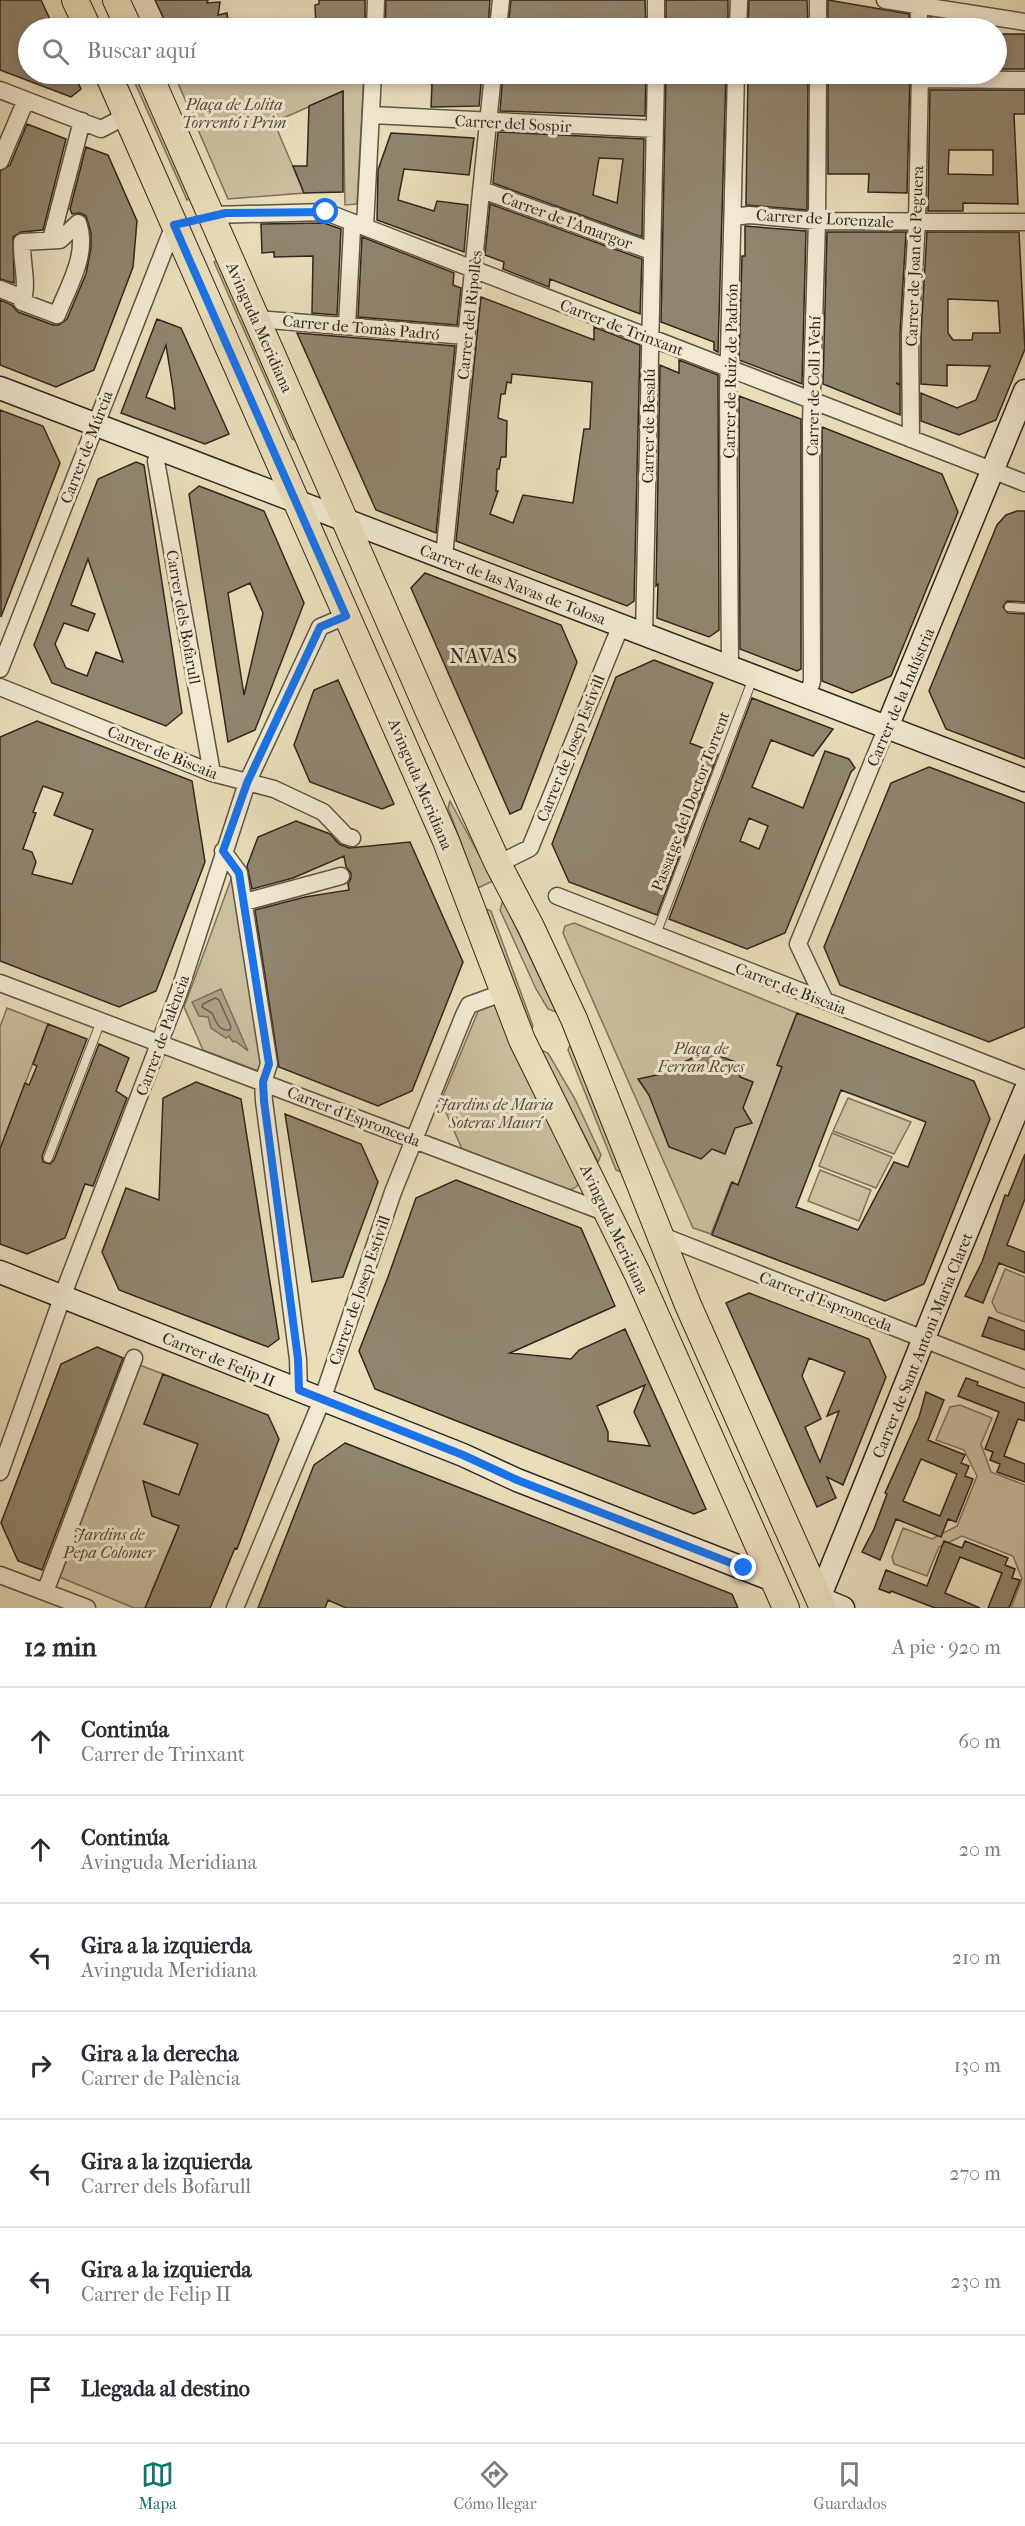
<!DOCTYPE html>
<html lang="es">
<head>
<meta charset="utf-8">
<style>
  body { margin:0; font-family:"IM FELL French Canon",serif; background:#f7f7f7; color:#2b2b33 }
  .stop { position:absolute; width:18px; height:18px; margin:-14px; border:4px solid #1a73e8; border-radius:50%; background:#fff }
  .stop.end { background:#1a73e8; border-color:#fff; box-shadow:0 2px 6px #0008 }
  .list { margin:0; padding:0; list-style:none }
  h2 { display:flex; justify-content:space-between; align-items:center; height:78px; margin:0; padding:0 24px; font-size:26px }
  h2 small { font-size:20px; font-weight:400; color:#7c7c81 }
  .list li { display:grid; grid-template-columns:39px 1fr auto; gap:18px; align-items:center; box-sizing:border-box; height:108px; padding:0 24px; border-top:2px solid #e1e1e2 }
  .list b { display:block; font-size:22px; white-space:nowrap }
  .list p { margin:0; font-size:20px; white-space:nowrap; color:#7c7c81 }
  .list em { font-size:20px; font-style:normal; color:#7c7c81 }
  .icon { flex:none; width:33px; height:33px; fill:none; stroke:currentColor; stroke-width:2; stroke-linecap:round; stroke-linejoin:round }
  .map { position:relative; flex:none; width:1025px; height:1608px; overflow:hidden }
  .search { position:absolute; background:#fff; box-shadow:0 3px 9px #0003; left:18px; right:18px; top:18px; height:66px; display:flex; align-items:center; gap:15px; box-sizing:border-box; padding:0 21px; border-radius:33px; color:#7c7c81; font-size:22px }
  .sheet { height:834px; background:#fff }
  nav { display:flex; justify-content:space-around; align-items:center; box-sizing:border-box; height:84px; border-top:2px solid #e1e1e2; background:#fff; font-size:16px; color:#7c7c81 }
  nav a { display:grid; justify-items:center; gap:3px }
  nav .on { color:#0f766e }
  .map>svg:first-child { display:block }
  .green { fill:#cabe9f; stroke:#7e725e; stroke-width:1.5 }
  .water { fill:#ab9f85; stroke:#7b6f5c; stroke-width:1.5 }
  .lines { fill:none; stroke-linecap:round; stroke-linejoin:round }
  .shore { stroke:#6e6252; stroke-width:1.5 }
  .building { fill:#91856f; stroke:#32261e; stroke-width:1.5; fill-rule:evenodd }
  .lane-casing { stroke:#605445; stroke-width:10 }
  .street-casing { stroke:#605445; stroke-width:19 }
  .secondary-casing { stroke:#32261e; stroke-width:25 }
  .primary-casing { stroke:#32261e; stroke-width:28 }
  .lane { stroke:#f1e9d2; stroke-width:8 }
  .street { stroke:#f1e9d2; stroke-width:16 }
  .secondary { stroke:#f1e9d2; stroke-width:22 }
  .primary { stroke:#e9ddba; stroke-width:26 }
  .route { stroke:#1a73e8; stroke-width:8 }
  .labels { text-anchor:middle; stroke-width:6; stroke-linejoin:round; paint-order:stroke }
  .park-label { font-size:16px; font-style:italic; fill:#584c3e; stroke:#f1e9d2 }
  .street-label { font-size:16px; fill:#32261e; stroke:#f1e9d2 }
  .quarter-label { font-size:20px; letter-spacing:1.5px; fill:#32261e; stroke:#f1e9d2 }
</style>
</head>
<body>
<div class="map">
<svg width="1025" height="1608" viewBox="0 0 1025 1608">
  <rect width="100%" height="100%" fill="#e9ddba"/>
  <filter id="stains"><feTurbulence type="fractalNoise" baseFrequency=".00333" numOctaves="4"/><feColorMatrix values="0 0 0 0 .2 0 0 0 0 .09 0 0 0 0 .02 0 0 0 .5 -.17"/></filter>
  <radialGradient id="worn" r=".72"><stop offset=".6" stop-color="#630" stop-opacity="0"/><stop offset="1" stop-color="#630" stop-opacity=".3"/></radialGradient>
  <path class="green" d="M131,74h6l55,124 -5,2z
    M174,74h190l-7,130 -12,1 -2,-113 -69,30 30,71 -76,6z
    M219,260l80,182 -7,-3 -78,-177z
    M450,801l43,80 -15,7 -30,-80z
    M233,874l31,199 -61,-23 -19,-43z
    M503,900l53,112 -8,-3 -12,-20 -36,-79z
    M486,909l5,2 42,115 -2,5z
    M574,923l223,90 -20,52 5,2 -44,118 -7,-2 -20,51 -18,-6 -130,-295 2,-7z
    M494,1003l86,175c-1,7 -3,10 -11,12l-107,-41 -21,-48 38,-92z
    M7,1008l41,16 -48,125v-122z
    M570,1045l51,127 -5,-2 -48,-120z
    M541,1050l7,3 27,46 26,56 -3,7z
    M848,1098l63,24 -17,32 -61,-23z
    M832,1133l60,24 -16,31 -57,-22z
    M820,1170l51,20 -12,31 -51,-20z
    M1005,1269l20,8v45l-28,-10 -5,-10z
    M124,1359l39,15 -19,50 54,20 -19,51 -35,-13 8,34 27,10 -34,82h-11l-89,-37z
    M960,1405l32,13 -11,26 10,28 34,13v123h-14l11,-29 -9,-23 -51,-20 -23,11 -12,29 -33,-12 -2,-7 11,-29 29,11 25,-13 20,-50 -13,-26 -28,-10 14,-33z"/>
  <path class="water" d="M221,989l27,62 -13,-10 -2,1 -4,-6 -3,2 -15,-10 -3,-11 -9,-1 -7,-14z"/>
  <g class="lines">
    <path class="shore" d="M215,998l4,2 12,27 -1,3c-12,1 -14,-9 -18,-17l-10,-6 1,-3z"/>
  </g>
  <path class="building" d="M0,0h41l13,28h-26v46h46l7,15 -10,8 -71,-27z
    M155,0h53l-1,3 13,-1 -2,13 9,-2 2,15h-61z
    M319,0h46v21l-49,6 -1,-22 4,-1z
    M386,0h104l-2,28h-103z
    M511,0h134l1,28h-65v-3l-23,-4v7h-50z
    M666,0h62v28h-62z
    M749,0h58l1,28h-60z
    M828,0l81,14v14h-81z
    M930,18l25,4v6h-26z
    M996,34h29v35h-29z
    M409,74h73l-3,32 -48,1 1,-23 -24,-8z
    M503,74h143l-1,42 -145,-5z
    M666,74h60l-8,278 -4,-2v-8l-53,-20z
    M748,74h60l-1,136 -61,-5z
    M828,74h82l-3,119 -39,-1 1,-18h-41z
    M930,90h95v24h-11l4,90 -55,-1v8h-35zM949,150h44v25l-45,-1z
    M343,91v101l-39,1 -11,-27h14l2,-60z
    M27,124l39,15 -23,91 -22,2 -8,5 1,46 -14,-4v-108l10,-6z
    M498,132l146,7 -2,98 -149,-54zM599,158l24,1 -6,44 -24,-8z
    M391,133l83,5 -5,37 -65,-6 -6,31 36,11 3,-10 31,4 -4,47 -87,-32 1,-50z
    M86,147l22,8 29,66 -4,46 -39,103 -38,17 -56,-22v-65l12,5 6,7 35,13h6l8,-6 19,-45 5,-26v-15l-5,-17 -6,-3 -8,1 -2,-5z
    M490,204l152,55 -2,55 -90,-35 -1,8 -46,-18 1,-7 -19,-7z
    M324,223l17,6 -4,86 -25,-2 1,-57 -39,1v-5l-12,1 -1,-29z
    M745,226l61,5 -4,153 -63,-24 3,-104h3z
    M827,232h79l-6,101v51l-4,-1 4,2v30l-77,-31z
    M927,232h92l6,117 -29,71 -37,15 -38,-14v-28l36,15 19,-8 14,-34 -43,-1v21l-26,-2v-50zM948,299l50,2 2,32h-27l-1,7h-19l-5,-7z
    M362,237l92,36 -1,12 8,3 -4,37 -99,-8z
    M481,297l113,43v-13l46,18 -6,256 -7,5 -171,-65zM512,374l80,8 -2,47h-6l-11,74 -50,-8 -10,28 -23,-9 8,-23h-2l1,-22h2l2,-12h5l1,-36 -9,-3 3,-24h4l2,-12 4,1z
    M157,319l24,9 48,106 -24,10 -84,-31zM166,345l7,44 2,20 -29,-12z
    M297,333l158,13 -19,187 -60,-23z
    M679,360l39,15 1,255 -10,7 -52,-19 1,-34 -2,2 4,-221 19,8z
    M739,396l62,23v250l-4,2 -57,-22z
    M0,410l43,16 17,37 -59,154z
    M822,427l120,47 16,38 -67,164 -39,17 -30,-12z
    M136,462l8,3 38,248 -16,13 -114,-43 -18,-38 64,-166zM88,559l35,103 -27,-10 -9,24 -21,-8 -11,-24 9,-21 24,8 7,-17 -24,-9z
    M199,486l65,25 40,92 -49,127 -27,12 -39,-248zM250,583l13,30 -19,82 -16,-102z
    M1017,511h8v91l-18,-1 -4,6 5,6 17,1v145l-79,-30 -17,-38 68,-166 9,-10z
    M425,573l136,52 16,37 -56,147 -11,5 -99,-226z
    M654,660l59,23 -23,60 28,11 -61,161 -88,-33 -17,-38 64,-167z
    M338,680l56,124 -12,5 -72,-27 -16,-37 20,-55z
    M752,698l81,31 -20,27 -42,-16 -19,47 51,21 22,-57 24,8 6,9 -4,4 -66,161 -38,16 -78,-30zM749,818l19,8 -9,23 -19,-8z
    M37,721l155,60 13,81 -49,129 -37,16 -119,-46v-224zM43,786l20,7 -9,22 39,15 -21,54 -40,-10 4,-12 -4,-10 -9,-3 13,-36 -3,-1z
    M929,767l96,36v224l-36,15 -149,-57 -16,-38 67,-164z
    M296,821l34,13 9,10 10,4 61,-6 53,120 -51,129 -34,15 -99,-39 -24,-157 50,-13 44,-7 -1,-6 3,-6v-5l-5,-6 -2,-11 -51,22 -41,11 -5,-23 11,-29z
    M797,1013l177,68 16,38 -66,165 -39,17 -173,-66 20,-53 6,3 44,-118 -5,-2zM841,1090l85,32 -18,45 -14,-5 -36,68 -62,-23z
    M48,1024l39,15 -45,117 1,6 7,2 4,-4 45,-116 30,14 -13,33 11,7 -34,88 -8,-2 -20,54 -38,16 -27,-10v-95l25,-66 4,2 8,-19 -4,-2z
    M707,1051l31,12 2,14 13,5 -10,26 9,15 -17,5 -10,26 -13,-5 -11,10 -32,-12 -20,-52 -11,-16 19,-4z
    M196,1082l45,17 38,240 -11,8 -149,-57 -17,-38 24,-64 33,12 4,-102z
    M285,1114l76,30 17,38 -35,95 -31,5z
    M1025,1154v45l-18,46 18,7v21l-26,-10 -16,40 -18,-7 17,-34 23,-67 3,1z
    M456,1180l125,48 34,78 -105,47 61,6 8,-9 46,-21 81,180 -12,5 -319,-125 -16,-38 29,-74 28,-79zM645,1385l-11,27 16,34 -42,-5v-9l-11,-26z
    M749,1293l120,46 17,38 -43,108 -16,-8 9,21 -19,9 -91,-204zM809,1358l36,14 -18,44 12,-5 -19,51 -15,-35 16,-8 -19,-43z
    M989,1317l36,14v19l-43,-14z
    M97,1347l26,11 -81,212 -24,-9 -17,-38 60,-159z
    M163,1374l105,41 11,24 -42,110 -2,-1 -25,60h-65l34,-82 -27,-10 -9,-35 36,14 19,-51 -54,-20z
    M966,1378l12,4 -1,3 48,18v18l-7,-2 -14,37 21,8v18l-28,-10 3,-8 -10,-4 3,-8 -8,-3 14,-37 -41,-16z
    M926,1392l18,8 -16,40 37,15 -4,8 8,3 -4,10 8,3 -17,43 -8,-3 -7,18 -45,-18 -16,41 -18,-8 12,-23 13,-35 -2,-1 34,-76zM921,1459l36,15 -17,42 -37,-15z
    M345,1443l387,151 6,14h-392l-18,-8 -3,8h-67l56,-143z
    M944,1541l18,7 3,-7 43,17 -3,7 10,4 -3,9 8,2 -11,28h-21l14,-35 -42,-16 -15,36 35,15h-45l-44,-17 -1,2 -11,-4 7,-19 41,16z"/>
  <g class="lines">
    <defs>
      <path id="lane" d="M1009,607l16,1
        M655,937l98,-259
        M48,1158l53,-137"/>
      <path id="street" d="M885,0l140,22
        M919,0v28
        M375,28l1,-28
        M498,28l3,-28
        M656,28v-28
        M738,28l1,-28
        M818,28v-28
        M920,79l105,1
        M0,90l101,39 25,-13
        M372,115l283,14
        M0,161l26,-61
        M482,190l169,61
        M212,215l114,-3 699,271
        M733,217l16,-2 68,6 208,1
        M78,223c11,31 -10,64 -21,92l-35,-13c7,-17 -1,-41 0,-60l38,-2z
        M365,227l8,-153
        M52,236l30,-115
        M0,289l20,8
        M257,319l209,17
        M347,326l5,-97
        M911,439l-1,-105 7,-112 3,-148
        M156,461l56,312
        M444,556l49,-482
        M644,634l12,-560
        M730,668l-2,-276 8,-318
        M0,669l174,-444
        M0,687l212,86 62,16 49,23 23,24 6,2
        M807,698l5,-17 -1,-257 6,-203 1,-147
        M223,851l16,22 30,191 -6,18 1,19 34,258 1,32
        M498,864l32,-16 91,-223
        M557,896l468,183
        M245,902l96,-26
        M0,983l607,230
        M825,1001l-27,-57 89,-217
        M660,1235l365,144
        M0,1472l67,-188 112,-292 68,-209 73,-156 26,-11
        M0,1575l87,33
        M45,1592l89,-234
        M235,1608l87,-208 71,-208 71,-177 5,-10 33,-12"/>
      <path id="secondary" d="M0,388l1025,392
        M887,727l138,-336
        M0,1272l463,183 54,25 256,100
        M843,1608l-24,-10c70,-169 135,-339 206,-507"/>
      <path id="primary" d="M75,0l13,28
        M116,0l13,28
        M108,74l338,767 76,199 116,235 148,333
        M149,74l279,636 70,154 33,63 43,92 114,286 135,303"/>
    </defs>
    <use href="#lane" class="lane-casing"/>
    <use href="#street" class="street-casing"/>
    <use href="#secondary" class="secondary-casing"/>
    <use href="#primary" class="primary-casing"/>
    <use href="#lane" class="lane"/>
    <use href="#street" class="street"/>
    <use href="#secondary" class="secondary"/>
    <use href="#primary" class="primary"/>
  </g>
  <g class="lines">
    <path class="route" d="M326,212l-100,1 -52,12 172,391 -26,11 -73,156 -24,68 16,22 30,191 -6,18 1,19 34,258 1,31 164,65 54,25 227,88"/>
  </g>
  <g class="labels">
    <g class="park-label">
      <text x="234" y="110">Plaça de Lolita<tspan x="234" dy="18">Torrentó i Prim</tspan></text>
      <text x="701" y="1054">Plaça de<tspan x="701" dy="18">Ferran Reyes</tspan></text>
      <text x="495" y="1110">Jardins de Maria<tspan x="495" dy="18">Soteras Maurí</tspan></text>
      <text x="109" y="1540">Jardins de<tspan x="109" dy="18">Pepa Colomer</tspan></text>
    </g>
    <g class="street-label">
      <text transform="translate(513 123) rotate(3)" y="6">Carrer del Sospir</text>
      <text transform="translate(825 218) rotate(3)" y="6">Carrer de Lorenzale</text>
      <text transform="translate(567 220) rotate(20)" y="6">Carrer de l'Amargor</text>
      <text transform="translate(914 256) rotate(-88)" y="6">Carrer de Joan de Peguera</text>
      <text transform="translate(469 315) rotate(-84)" y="6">Carrer del Ripollès</text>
      <text transform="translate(260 327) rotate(66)" y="6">Avinguda Meridiana</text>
      <text transform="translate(361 327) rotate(5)" y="6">Carrer de Tomàs Padró</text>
      <text transform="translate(622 327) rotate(21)" y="6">Carrer de Trinxant</text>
      <text transform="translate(730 371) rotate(-89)" y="6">Carrer de Ruiz de Padrón</text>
      <text transform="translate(813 386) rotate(-89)" y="6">Carrer de Coll i Vehí</text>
      <text transform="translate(648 426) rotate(-89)" y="6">Carrer de Besalú</text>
      <text transform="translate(86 447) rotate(-69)" y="6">Carrer de Múrcia</text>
      <text transform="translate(513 584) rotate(21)" y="6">Carrer de las Navas de Tolosa</text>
      <text transform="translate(184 617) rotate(80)" y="6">Carrer dels Bofarull</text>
      <text transform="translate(900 697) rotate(-67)" y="6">Carrer de la Indústria</text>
      <text transform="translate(570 748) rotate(-68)" y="6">Carrer de Josep Estivill</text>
      <text transform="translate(163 752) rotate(22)" y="6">Carrer de Biscaia</text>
      <text transform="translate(421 784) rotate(67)" y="6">Avinguda Meridiana</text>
      <text transform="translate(690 801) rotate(-69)" y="6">Passatge del Doctor Torrent</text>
      <text transform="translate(791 988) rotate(21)" y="6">Carrer de Biscaia</text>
      <text transform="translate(162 1035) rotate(-70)" y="6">Carrer de Palència</text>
      <text transform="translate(354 1116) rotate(21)" y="6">Carrer d'Espronceda</text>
      <text transform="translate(615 1229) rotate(65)" y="6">Avinguda Meridiana</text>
      <text transform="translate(359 1290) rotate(-71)" y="6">Carrer de Josep Estivill</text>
      <text transform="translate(826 1301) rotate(21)" y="6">Carrer d'Espronceda</text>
      <text transform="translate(922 1345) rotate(-68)" y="6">Carrer de Sant Antoni Maria Claret</text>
      <text transform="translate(219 1359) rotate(22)" y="6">Carrer de Felip II</text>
    </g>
    <g class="quarter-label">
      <text x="484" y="663">NAVAS</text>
    </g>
  </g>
  <rect width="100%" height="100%" filter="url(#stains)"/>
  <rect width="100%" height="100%" fill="url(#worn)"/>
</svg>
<div class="stop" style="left:326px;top:212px"></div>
<div class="stop end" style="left:744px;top:1568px"></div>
<div class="search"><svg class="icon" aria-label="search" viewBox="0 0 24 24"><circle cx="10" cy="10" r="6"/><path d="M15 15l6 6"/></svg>Buscar aquí</div>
</div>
<section class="sheet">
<h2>12 min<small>A pie · 920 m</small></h2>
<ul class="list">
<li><svg class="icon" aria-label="ahead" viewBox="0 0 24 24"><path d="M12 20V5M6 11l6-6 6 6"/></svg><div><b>Continúa</b><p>Carrer de Trinxant</p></div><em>60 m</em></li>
<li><svg class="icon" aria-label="ahead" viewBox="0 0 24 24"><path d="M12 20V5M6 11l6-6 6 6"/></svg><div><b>Continúa</b><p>Avinguda Meridiana</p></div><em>20 m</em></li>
<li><svg class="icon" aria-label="left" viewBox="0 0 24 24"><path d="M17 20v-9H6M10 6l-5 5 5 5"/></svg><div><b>Gira a la izquierda</b><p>Avinguda Meridiana</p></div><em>210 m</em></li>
<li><svg class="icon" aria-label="right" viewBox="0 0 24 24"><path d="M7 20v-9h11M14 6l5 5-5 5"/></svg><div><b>Gira a la derecha</b><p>Carrer de Palència</p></div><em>130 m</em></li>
<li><svg class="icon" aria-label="left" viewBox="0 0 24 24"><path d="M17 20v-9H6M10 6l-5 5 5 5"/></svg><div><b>Gira a la izquierda</b><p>Carrer dels Bofarull</p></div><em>270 m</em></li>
<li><svg class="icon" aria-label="left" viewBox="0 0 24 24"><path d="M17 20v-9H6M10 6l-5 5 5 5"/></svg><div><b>Gira a la izquierda</b><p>Carrer de Felip II</p></div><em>230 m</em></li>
<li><svg class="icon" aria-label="arrive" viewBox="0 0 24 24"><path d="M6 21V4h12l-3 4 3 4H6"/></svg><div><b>Llegada al destino</b></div></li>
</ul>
</section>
<nav>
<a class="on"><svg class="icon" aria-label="map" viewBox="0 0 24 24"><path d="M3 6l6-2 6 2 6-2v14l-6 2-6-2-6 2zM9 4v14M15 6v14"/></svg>Mapa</a>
<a><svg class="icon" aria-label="directions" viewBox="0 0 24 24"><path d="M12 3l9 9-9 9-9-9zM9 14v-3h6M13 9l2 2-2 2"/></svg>Cómo llegar</a>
<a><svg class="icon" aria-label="saved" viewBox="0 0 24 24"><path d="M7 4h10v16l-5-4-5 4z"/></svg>Guardados</a>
</nav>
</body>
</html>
